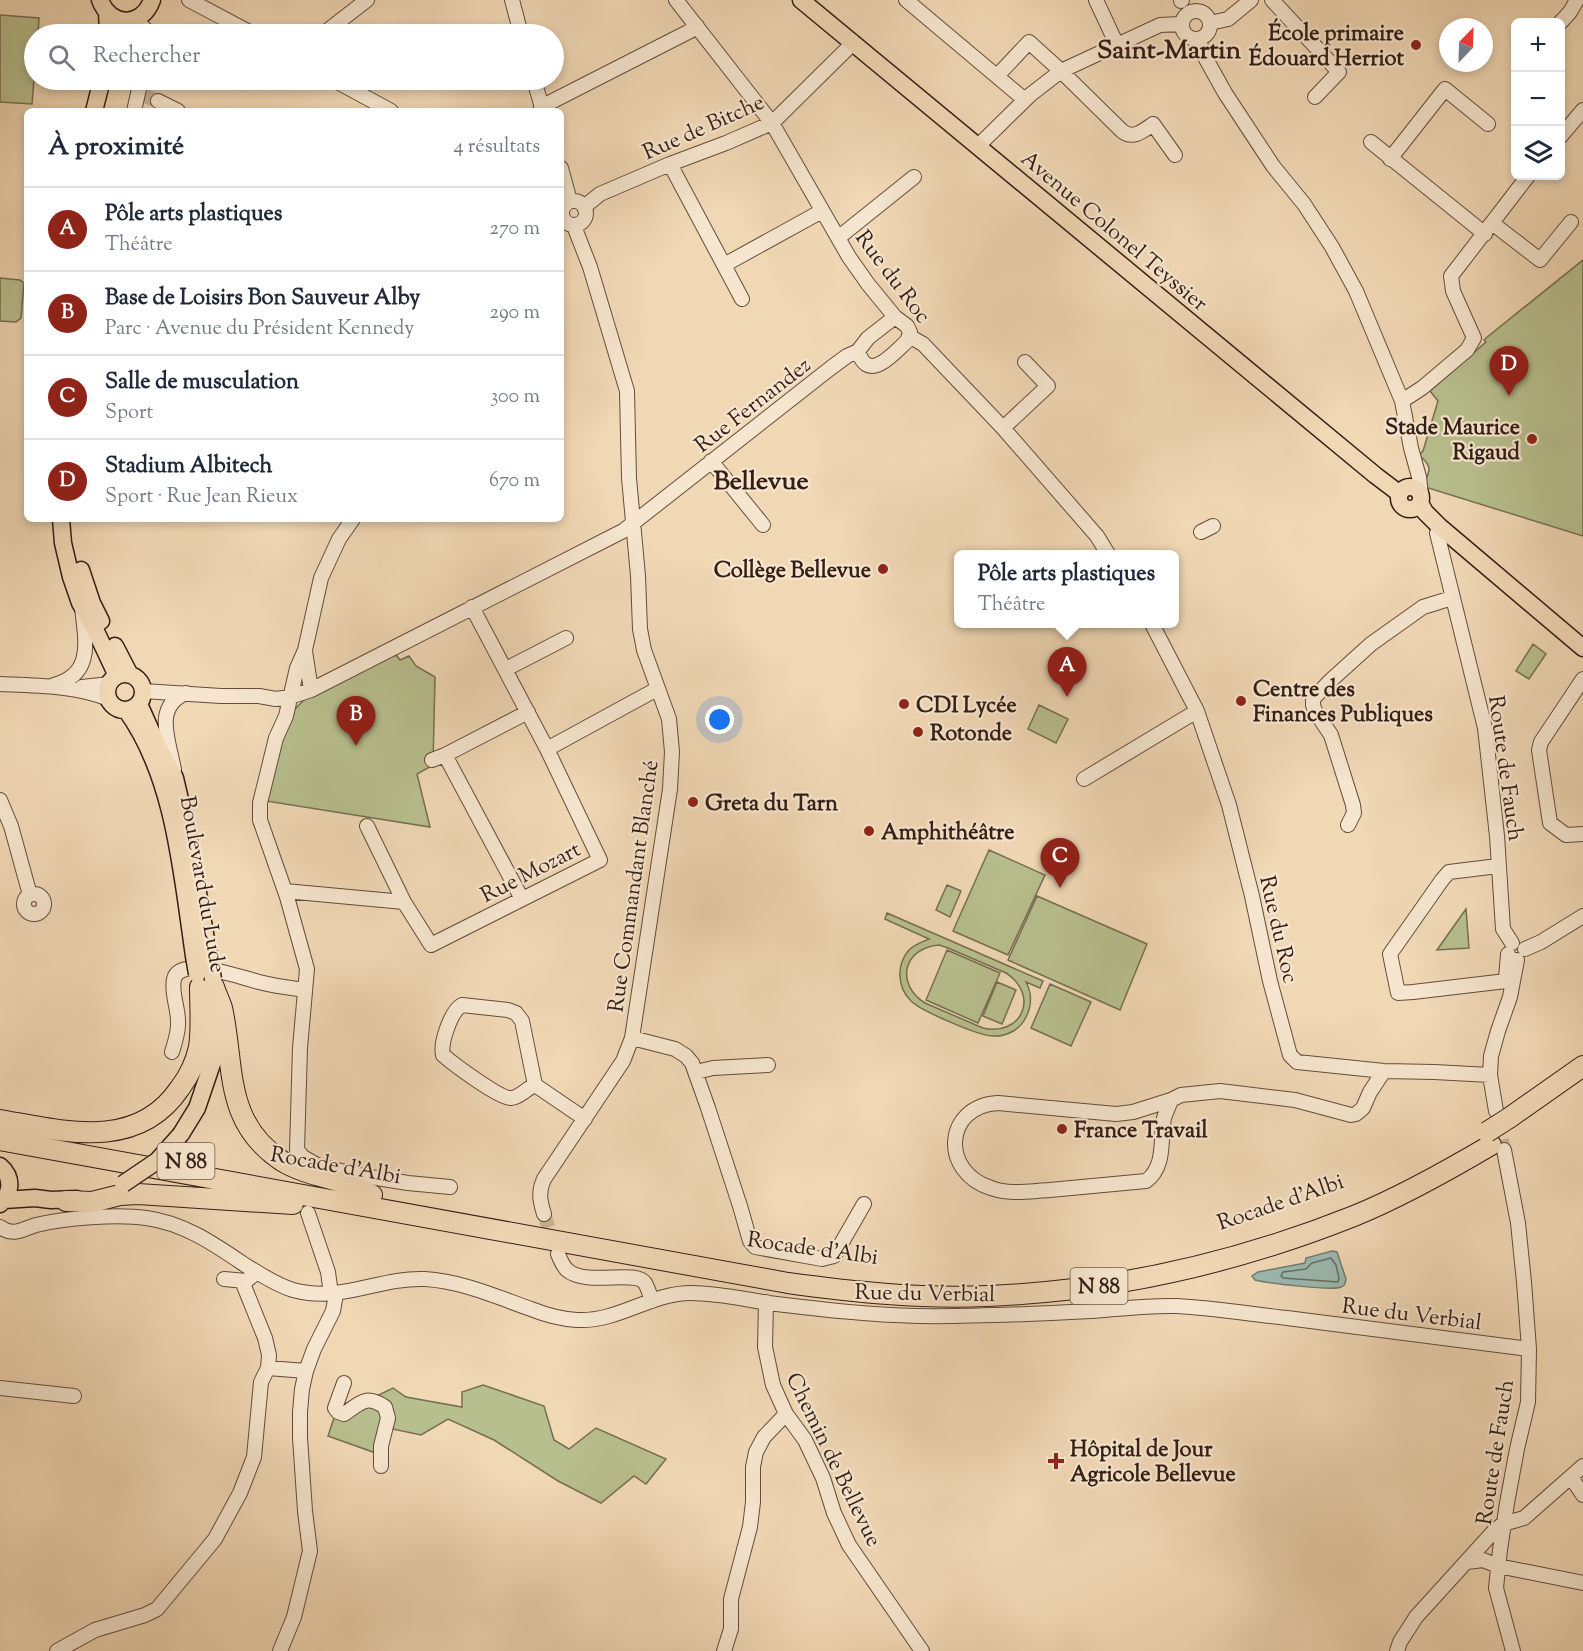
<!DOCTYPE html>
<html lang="fr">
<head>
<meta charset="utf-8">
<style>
  body { margin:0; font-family:"Sorts Mill Goudy",serif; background:#f2f2f3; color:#1f2937 }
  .controls { position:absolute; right:18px; top:18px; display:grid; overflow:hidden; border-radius:9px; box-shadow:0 3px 9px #0003 }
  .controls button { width:54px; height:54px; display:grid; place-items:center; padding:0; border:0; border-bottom:2px solid #e0e1e3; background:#fff; color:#1f2937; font:30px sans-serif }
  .compass { position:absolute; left:1439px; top:18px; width:54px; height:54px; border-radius:50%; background:#fff; box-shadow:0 3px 9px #0003; rotate:23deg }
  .you { position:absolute; left:720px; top:720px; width:21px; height:21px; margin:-15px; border:4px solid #fff; border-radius:50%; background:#1a73e8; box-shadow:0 0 0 9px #1a73e833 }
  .badge { display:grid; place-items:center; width:39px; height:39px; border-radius:50%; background:#8f2418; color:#fff; font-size:20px; font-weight:700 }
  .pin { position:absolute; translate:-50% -50px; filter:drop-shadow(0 2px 3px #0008) }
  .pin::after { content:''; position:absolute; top:32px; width:21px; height:18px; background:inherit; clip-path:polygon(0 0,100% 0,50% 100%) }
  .popup { position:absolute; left:954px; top:550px; width:225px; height:78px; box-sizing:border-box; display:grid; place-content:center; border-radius:9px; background:#fff; filter:drop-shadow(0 2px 4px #0005); font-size:20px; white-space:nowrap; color:#747a83 }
  .popup b { font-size:22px; color:#1f2937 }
  .popup::after { content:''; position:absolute; left:50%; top:100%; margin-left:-12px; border:12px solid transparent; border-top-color:#fff }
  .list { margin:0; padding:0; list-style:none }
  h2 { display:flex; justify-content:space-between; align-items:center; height:78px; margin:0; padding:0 24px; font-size:26px }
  h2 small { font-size:20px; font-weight:400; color:#747a83 }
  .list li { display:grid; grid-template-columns:39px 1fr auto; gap:18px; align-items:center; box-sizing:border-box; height:84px; padding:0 24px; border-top:2px solid #e0e1e3 }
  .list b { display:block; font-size:22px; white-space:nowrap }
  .list p { margin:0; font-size:20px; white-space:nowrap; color:#747a83 }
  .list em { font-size:20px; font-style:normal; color:#747a83 }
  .icon { flex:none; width:33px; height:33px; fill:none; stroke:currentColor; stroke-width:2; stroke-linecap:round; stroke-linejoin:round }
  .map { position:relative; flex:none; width:1583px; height:1651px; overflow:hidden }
  .search { position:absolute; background:#fff; box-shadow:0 3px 9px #0003; left:24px; top:24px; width:540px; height:66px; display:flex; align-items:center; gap:15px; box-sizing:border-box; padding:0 21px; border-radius:33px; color:#747a83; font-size:22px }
  .panel { position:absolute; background:#fff; box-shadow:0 3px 9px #0003; left:24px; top:108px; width:540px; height:414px; border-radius:9px }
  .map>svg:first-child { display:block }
  .green { fill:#b8bf8e; stroke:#766e52; stroke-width:1.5; fill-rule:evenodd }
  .water { fill:#9bb9b0; stroke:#717b72; stroke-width:1.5 }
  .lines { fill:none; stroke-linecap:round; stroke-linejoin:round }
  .shore { stroke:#676b62; stroke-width:1.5 }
  .minor-tunnel { stroke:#cbb395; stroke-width:14; stroke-dasharray:14 7; stroke-linecap:butt }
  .minor-casing { stroke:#624c3d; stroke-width:16 }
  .major-casing { stroke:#331d15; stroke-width:19 }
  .highway-casing { stroke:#331d15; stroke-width:22 }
  .minor { stroke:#f6e6cf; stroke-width:14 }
  .major { stroke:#f1d8b5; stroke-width:16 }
  .highway { stroke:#f1d8b5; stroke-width:20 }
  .major-bridge-casing { stroke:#331d15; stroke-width:19; stroke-linecap:butt }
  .highway-bridge-casing { stroke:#331d15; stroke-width:22; stroke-linecap:butt }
  .major-bridge { stroke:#f1d8b5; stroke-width:16 }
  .highway-bridge { stroke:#f1d8b5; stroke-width:20 }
  .poi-dot { fill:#8f2418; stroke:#f6e6cf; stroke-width:2 }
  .labels { text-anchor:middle; stroke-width:4.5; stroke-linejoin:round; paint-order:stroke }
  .shield { fill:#f6e6cf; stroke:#6e594d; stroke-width:1.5 }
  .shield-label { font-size:21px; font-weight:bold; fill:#331d15 }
  .poi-label { font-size:22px; font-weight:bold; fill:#331d15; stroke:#f6e6cf; text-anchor:start }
  .street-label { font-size:22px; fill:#331d15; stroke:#f6e6cf }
  .quarter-label { font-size:26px; font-weight:bold; fill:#331d15; stroke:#f6e6cf }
</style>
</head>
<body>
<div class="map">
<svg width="1583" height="1651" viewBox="0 0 1583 1651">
  <rect width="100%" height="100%" fill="#f1d8b5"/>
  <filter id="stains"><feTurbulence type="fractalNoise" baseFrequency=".00333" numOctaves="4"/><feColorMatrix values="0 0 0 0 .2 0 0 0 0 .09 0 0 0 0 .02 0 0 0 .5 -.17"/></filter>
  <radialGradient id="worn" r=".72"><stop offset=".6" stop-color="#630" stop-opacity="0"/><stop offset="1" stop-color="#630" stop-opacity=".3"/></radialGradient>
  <path class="green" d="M0,15l39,3 -1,16h-4v45l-2,25 -32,-2z
    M1583,260v276l-158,-49 -1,-3c7,-15 8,-18 -5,-29l4,-4 15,-50 -8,-10 56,-49 -2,-2 2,-2z
    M0,278l20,2 4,3 -3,35 -5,4 -16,-1z
    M1533,644l13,10 -17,25 -13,-8z
    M393,655l4,1 3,4 9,-4 7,10 19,11 -2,88 -16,9 13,53 -164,-26 19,-74 7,-15 16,-16z
    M1039,705l29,14 -12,24 -28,-14z
    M989,850l56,25 -37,80 -55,-24z
    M947,885l14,6 -11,26 -14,-7z
    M1037,896l110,48 -27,66 -112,-50z
    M1466,909l3,39 -32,2z
    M887,913l156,68 -3,7 -14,-6c6,11 6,24 0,35 -6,13 -20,20 -34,19 -15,-1 -71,-25 -81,-35 -14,-14 -15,-36 -2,-51 6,-6 13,-8 20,-11l-44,-20zM939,945l9,3 58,25c34,22 16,64 -23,55l-58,-25c-30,-19 -22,-55 14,-58z
    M947,950l53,23 -22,50 -52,-23z
    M997,982l19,8 -14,34 -19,-8z
    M1050,984l41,18 -20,44 -40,-18z
    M483,1385l61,21 10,34 15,9 27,-21 70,31 -20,25 -12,-8 -33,27 -43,-22 -64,-41 -46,-21 -27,16 -28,-6 -20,23 -45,-16 11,-33 21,1 33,-16 13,9 56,10v-15z"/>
  <path class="water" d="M1332,1251l5,1 9,27 -1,5c-1,1 -2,3 -4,3 -8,4 -74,-4 -86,-7l-3,-4 6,-4 47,-9 1,-5z"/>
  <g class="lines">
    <path class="shore" d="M1331,1258l5,7 3,13 -1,4 -55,-4 -2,-2 2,-4 23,-3 6,-6z"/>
    <path class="minor-tunnel" d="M145,96l13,5
      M1498,1119l6,31
      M544,1214l11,32"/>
    <defs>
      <path id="minor" d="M189,0l64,34
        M512,0l9,34
        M676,0l96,123 77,134 19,27 27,33 12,9 3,6 -1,4
        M906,0l119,100
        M1096,0l21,45
        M1272,0l67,72 -24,25
        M1181,1l1,-1
        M1182 25a14 14 0 1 1 28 0a14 14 0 1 1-28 0Z
        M135,19l15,15
        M1210,23l18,-4 23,-19
        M1560,23l10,-11 7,-12
        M323,34l44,-34
        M1200,39l1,11 24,43 48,73 31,38 28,43 24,44 46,110 9,47 8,29 2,18
        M997,76l32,-34 32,29 61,60c11,9 21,0 31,-7l22,31
        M334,80l57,31
        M534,80l9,31
        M158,101l20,10
        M541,107l151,-77 5,-4
        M134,111l7,-31
        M1560,137l23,-27
        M1371,142l114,92
        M979,145l51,-50 31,-24 99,-46 21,-1
        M1390,159l55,-70 43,35
        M670,164l72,135
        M561,168l9,33
        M562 213a12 12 0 1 1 24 0a12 12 0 1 1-24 0Z
        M584,207l16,-13 70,-30 56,-21 46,-20 75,-74 5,-8
        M1492,223l48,37 31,-38
        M838,238l76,-61
        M724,265l98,-54
        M909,336l14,8 80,84 94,108 11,18
        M858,351c10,33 35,3 49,-10l2,-5
        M1402,401l20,-13 45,-38 7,-12 -21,-47 -2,-15 77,-100
        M1003,428l45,-42 -23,-24
        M711,461l52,64
        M353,519l-14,20 -18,39 -16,72 -8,18 -11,48 -10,22 -16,65v17l27,77 20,72 -7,79 -3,102 6,7 16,9 45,10 44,7 42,4
        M1201,532l12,-6
        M1437,533l48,195 12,108 6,93 9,14
        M1152,624l45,87 32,94 23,91 18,85 20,74 7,7 87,9 50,1 56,3
        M305,651l6,39
        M506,669l60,-31
        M1583,679l-42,63 -2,8 11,73 16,12 17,-1
        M0,684c37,2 74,1 109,15
        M54,685c41,-11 31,-46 28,-78
        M82,687l28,-3
        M143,691l78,5h38l17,3 14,-2 21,-7 312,-159 209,-164 15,-11 11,-5 10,-13 27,-21
        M547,749l110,-60
        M445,755l77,144
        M432,760l13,-5 83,-43
        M174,770c-4,-27 -22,-63 12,-77
        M1084,779l113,-68
        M0,800l11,26 19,69
        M1348,825l6,-12 -1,-8 -22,-70 -16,-24 -2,-6v-6l16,-17 42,-38 52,-37 29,-9
        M367,826l37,76 27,43 169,-85 -53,-111 -75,-142
        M1498,866l-49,6 -7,8 -52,74 8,39 15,-1 93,-11
        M285,891l119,11
        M24 904a10 10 0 1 1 20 0a10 10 0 1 1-20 0Z
        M1525,949l16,-7 42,-26
        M1506,978l2,-24
        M462,1005l46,5 8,3 6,8 13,64c-8,3 -16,13 -24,13 -11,1 -59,-35 -68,-43 -3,-12 8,-44 19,-50z
        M632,1038l43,11 11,7 6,7 16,45 32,98 10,35 5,6 67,12 12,-3 30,-52
        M172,1052c3,-10 7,-21 6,-31 0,-14 -7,-28 -4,-42 6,-24 69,-1 85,3 15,4 31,6 46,8
        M696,1072l17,-4 55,-3
        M535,1085l50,34
        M1171,1100c-2,6 -5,12 -7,18 -4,21 2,49 -18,63 -32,3 -64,6 -96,9 -20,1 -40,5 -59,-2 -51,-16 -47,-82 7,-85l118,11 17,-2 38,-12 10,-5 39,-4 75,9 56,15 5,-1 7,-6 7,-16 14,-21
        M1496,1111l-6,-36 1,-19 7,-25 12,-34 7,-37
        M1504,1150l14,73 6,59 5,67 -1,53 -11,47 -10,54 -7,47 -4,38 17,63
        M308,1213l20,59 3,22
        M544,1214c-4,-13 -6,-22 0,-35l79,-118 9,-23 38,-249 2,-37 -3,-33 -25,-69 -4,-21 -2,-53 -9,-98 -2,-87 -37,-124 -16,-41
        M0,1227c14,10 22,2 36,-2 29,-7 81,-11 110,-7 38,5 68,26 99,47 15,9 31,20 48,25 49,13 86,-13 132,-11 36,2 72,18 106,30 15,6 29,10 46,11 42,2 73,-27 114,-27 26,0 52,6 78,10 49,6 99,12 149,13 57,1 115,-2 173,-5 28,-2 58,-6 86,-5 37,2 73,8 110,12 81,10 161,21 242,31
        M558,1254c2,5 5,12 9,16 20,17 68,-1 78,13 3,5 5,12 7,18
        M224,1279l22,2
        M766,1302l-1,45 8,38 13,29 19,26 18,38 11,35 15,32 73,106
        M268,1368l38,3
        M344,1383l-9,25 3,4 6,2c17,-11 21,-20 41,-7l3,11 -7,28v20
        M0,1388l74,8
        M1571,1477l12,18
        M1467,1562l16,-2 15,6 85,17
        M57,1651l38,-21 50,-15 12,-6 58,-70 25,-46 14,-36 7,-75 7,-14 1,-13 -4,-17 -21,-52 2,-5 11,-9
        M280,1651l14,-34 16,-66 -5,-40 -5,-73v-26l2,-23 4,-18 8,-22 19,-38 3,-17
        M724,1651l7,-22v-30l19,-72 3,-25v-35l3,-15 8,-15 22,-23
        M1397,1651l3,-9 16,-25 79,-87 8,-6 21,-6 59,-52"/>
      <path id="major" d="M100,0c10,27 42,28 52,0
        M801,0c192,157 383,316 574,475l25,19
        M107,12l1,22
        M94,111l8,-31
        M1399 498a11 11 0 1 1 22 0a11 11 0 1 1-22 0Z
        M1420,503l5,9 14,14 144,122
        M61,519l2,24 8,34 9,26 13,22 24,51
        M81,570l11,33 9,18
        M115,646l15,29
        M107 692a18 18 0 1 1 36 0a18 18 0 1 1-36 0Z
        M139,704l17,38 19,36 13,56 20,117
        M126,710c49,67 56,165 68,246
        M181,1134l16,-26 17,-50 3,-12 -2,-35
        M0,1166c13,11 12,27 0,38
        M4,1200l31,-2 16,2 26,-1"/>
      <path id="highway" d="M214,987c2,7 6,14 8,21 13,58 1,114 60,153 21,13 46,16 69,24 7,2 14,6 21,10
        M1509,1118l74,-52
        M0,1120c63,11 137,32 180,-32 9,-12 16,-27 19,-41 3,-20 1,-40 1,-60
        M0,1140l788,143c66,9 133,16 199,13 127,-5 249,-33 367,-80 47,-19 93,-45 137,-71
        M66,1201l26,1 28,-7 18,-1 155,10"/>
    </defs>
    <use href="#minor" class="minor-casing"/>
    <use href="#major" class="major-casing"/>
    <use href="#highway" class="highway-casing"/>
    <use href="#minor" class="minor"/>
    <use href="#major" class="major"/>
    <use href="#highway" class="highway"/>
    <defs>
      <path id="major-bridge" d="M208,951l5,28
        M194,956l3,18
        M123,1184l34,-23 24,-27"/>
      <path id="highway-bridge" d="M1487,1132l22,-14"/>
    </defs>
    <use href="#major-bridge" class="major-bridge-casing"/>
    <use href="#highway-bridge" class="highway-bridge-casing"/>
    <use href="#major-bridge" class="major-bridge"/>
    <use href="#highway-bridge" class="highway-bridge"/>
  </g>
  <g class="poi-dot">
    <circle cx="1416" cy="45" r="6"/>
    <circle cx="1532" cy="439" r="6"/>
    <circle cx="883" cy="569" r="6"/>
    <circle cx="1241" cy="701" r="6"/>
    <circle cx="904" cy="704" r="6"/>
    <circle cx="918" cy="732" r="6"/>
    <circle cx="693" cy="802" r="6"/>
    <circle cx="869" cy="831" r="6"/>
    <circle cx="1062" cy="1129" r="6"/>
    <path d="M1053 1452h6v6h6v6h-6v6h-6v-6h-6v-6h6z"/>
  </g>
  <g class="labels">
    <g class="shield">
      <rect x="157.5" y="1143" width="57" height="36" rx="4.5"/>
      <rect x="1070.5" y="1268" width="57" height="36" rx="4.5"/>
    </g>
    <g class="shield-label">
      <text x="186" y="1168">N 88</text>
      <text x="1099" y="1293">N 88</text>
    </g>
    <g class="poi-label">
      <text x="1404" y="40" text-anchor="end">École primaire<tspan x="1404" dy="25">Édouard Herriot</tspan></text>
      <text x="1520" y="434" text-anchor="end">Stade Maurice<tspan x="1520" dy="25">Rigaud</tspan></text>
      <text x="871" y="577" text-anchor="end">Collège Bellevue</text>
      <text x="1253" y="696">Centre des<tspan x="1253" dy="25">Finances Publiques</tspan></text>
      <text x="916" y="712">CDI Lycée</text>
      <text x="930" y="740">Rotonde</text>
      <text x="705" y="810">Greta du Tarn</text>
      <text x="881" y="839">Amphithéâtre</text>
      <text x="1074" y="1137">France Travail</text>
      <text x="1070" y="1456">Hôpital de Jour<tspan x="1070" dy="25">Agricole Bellevue</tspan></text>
    </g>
    <g class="street-label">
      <text transform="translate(703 126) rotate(-24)" y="8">Rue de Bitche</text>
      <text transform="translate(1115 230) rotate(40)" y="8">Avenue Colonel Teyssier</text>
      <text transform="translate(894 276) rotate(53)" y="8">Rue du Roc</text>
      <text transform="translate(752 404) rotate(-38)" y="8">Rue Fernandez</text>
      <text transform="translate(1507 768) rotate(82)" y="8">Route de Fauch</text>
      <text transform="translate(530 871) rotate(-27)" y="8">Rue Mozart</text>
      <text transform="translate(204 884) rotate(80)" y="8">Boulevard du Lude</text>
      <text transform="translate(632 886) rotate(-82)" y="8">Rue Commandant Blanché</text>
      <text transform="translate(1280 929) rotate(77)" y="8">Rue du Roc</text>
      <text transform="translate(336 1164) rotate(10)" y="8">Rocade d'Albi</text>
      <text transform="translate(1280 1201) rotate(-19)" y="8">Rocade d'Albi</text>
      <text transform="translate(813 1247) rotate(8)" y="8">Rocade d'Albi</text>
      <text transform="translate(925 1292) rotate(1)" y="8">Rue du Verbial</text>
      <text transform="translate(1412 1313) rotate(7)" y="8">Rue du Verbial</text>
      <text transform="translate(1494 1452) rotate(-81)" y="8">Route de Fauch</text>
      <text transform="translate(835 1459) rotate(64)" y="8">Chemin de Bellevue</text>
    </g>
    <g class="quarter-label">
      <text x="1169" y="58">Saint-Martin</text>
      <text x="761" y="489">Bellevue</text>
    </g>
  </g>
  <rect width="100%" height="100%" filter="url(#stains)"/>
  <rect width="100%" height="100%" fill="url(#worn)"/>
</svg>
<div class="controls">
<button>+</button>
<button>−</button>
<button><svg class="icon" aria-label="layers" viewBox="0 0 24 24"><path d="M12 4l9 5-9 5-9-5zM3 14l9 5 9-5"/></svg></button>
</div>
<svg class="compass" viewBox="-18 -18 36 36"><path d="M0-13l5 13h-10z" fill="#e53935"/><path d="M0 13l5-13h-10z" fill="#747a83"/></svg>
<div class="you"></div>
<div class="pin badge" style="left:1067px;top:697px">A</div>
<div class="popup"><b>Pôle arts plastiques</b>Théâtre</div>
<div class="pin badge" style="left:356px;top:746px">B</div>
<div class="pin badge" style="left:1060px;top:888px">C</div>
<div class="pin badge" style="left:1509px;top:396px">D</div>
<div class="search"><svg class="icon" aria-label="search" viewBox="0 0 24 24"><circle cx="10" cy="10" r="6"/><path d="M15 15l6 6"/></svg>Rechercher</div>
<section class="panel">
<h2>À proximité<small>4 résultats</small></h2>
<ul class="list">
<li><span class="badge">A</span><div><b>Pôle arts plastiques</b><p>Théâtre</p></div><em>270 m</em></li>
<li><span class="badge">B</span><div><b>Base de Loisirs Bon Sauveur Alby</b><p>Parc · Avenue du Président Kennedy</p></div><em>290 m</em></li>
<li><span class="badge">C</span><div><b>Salle de musculation</b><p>Sport</p></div><em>300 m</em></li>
<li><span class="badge">D</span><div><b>Stadium Albitech</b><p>Sport · Rue Jean Rieux</p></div><em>670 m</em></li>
</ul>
</section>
</div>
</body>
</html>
